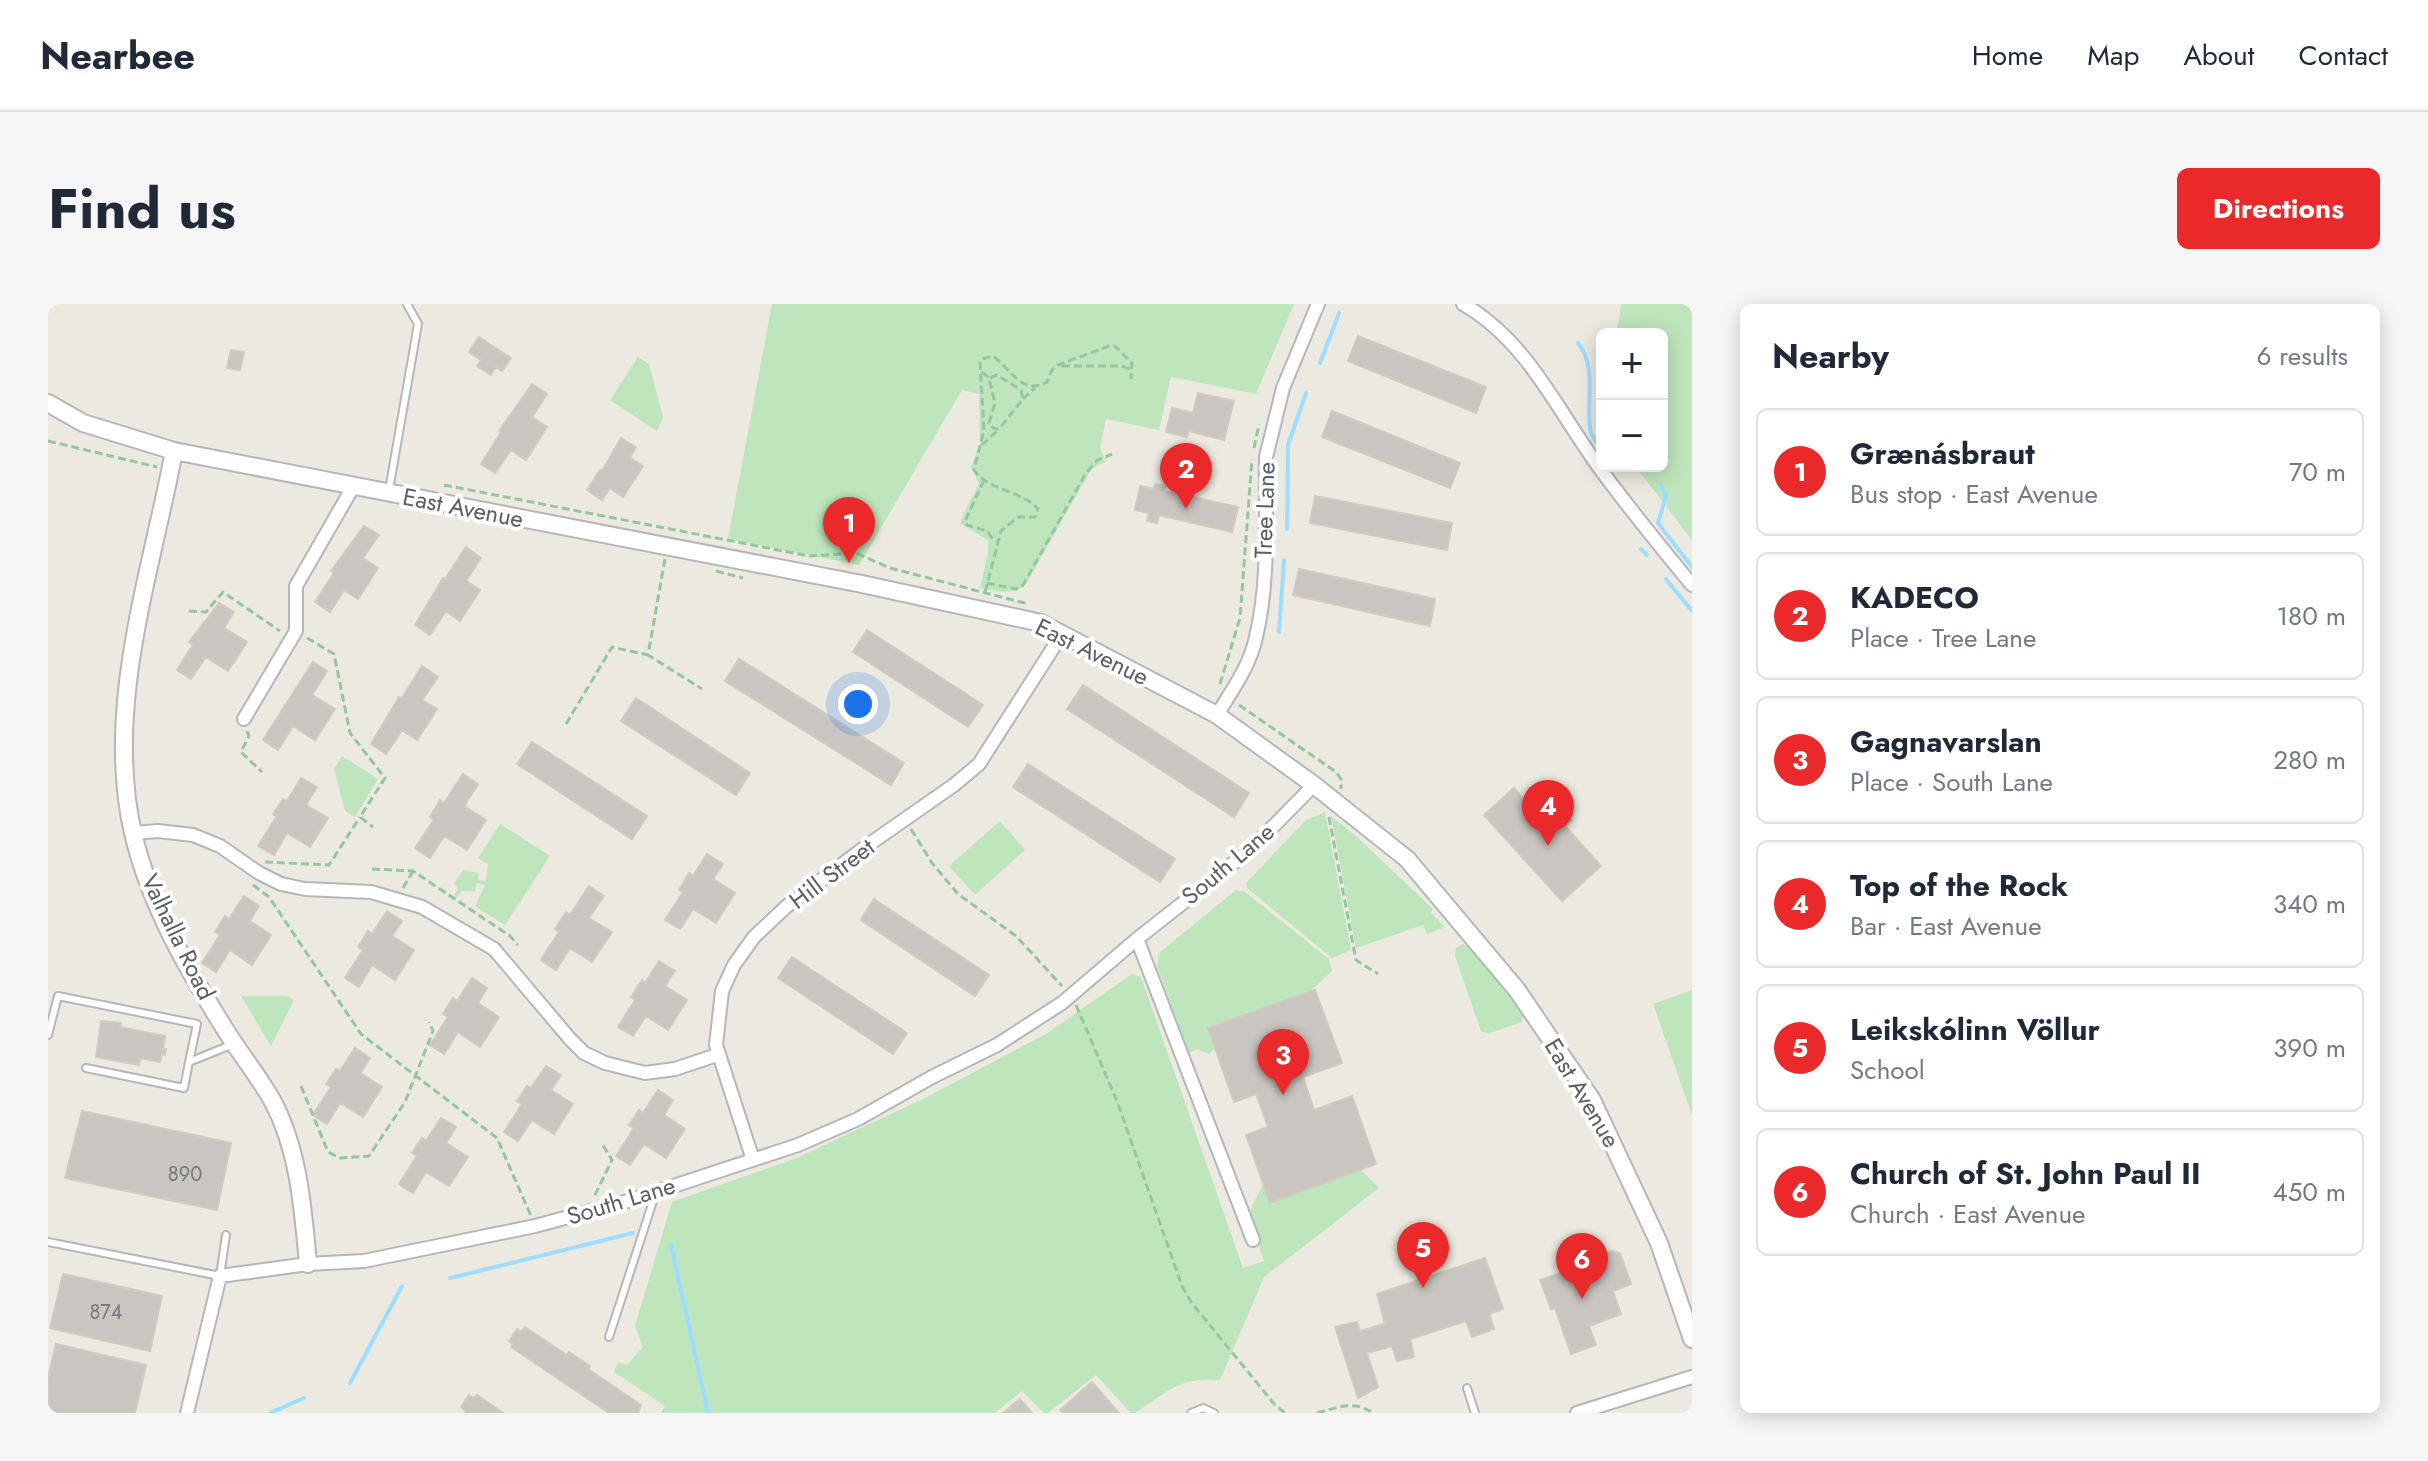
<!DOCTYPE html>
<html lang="en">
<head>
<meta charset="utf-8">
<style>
  body { margin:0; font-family:Jost,sans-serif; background:#f6f6f7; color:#1f2937 }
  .controls { position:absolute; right:24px; top:24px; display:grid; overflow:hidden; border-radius:12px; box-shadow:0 4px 20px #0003 }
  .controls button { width:72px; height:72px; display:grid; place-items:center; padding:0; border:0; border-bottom:2px solid #e0e1e3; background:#fff; color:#1f2937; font:40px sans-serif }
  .you { position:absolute; left:810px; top:400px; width:28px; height:28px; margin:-20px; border:6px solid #fff; border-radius:50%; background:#1a73e8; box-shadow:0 0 0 12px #1a73e833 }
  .badge { display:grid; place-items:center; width:52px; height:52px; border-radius:50%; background:#ea292a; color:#fff; font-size:26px; font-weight:700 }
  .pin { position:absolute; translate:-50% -66px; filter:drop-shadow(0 2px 4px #0008) }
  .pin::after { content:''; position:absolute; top:42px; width:28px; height:24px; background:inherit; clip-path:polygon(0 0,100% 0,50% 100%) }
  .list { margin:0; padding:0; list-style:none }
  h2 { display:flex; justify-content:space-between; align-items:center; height:104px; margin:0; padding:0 32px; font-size:34px }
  h2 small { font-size:26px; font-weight:400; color:#747a83 }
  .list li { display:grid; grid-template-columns:52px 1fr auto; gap:24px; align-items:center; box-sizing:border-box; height:128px; margin:0 16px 16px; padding:0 16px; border:2px solid #e0e1e3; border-radius:12px }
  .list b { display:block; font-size:30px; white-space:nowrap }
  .list p { margin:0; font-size:26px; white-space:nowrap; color:#747a83 }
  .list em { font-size:26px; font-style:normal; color:#747a83 }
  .map { position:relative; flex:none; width:1644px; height:1109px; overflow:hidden; border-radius:12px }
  header { display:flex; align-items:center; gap:48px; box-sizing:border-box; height:112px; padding:0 40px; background:#fff; border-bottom:2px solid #e0e1e3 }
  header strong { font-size:38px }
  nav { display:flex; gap:44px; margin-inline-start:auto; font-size:28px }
  .intro { display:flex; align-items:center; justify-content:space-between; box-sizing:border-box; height:192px; padding:0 48px }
  h1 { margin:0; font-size:56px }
  .button { padding:20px 36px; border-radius:12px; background:#ea292a; color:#fff; font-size:28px; font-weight:700 }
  main { display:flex; gap:48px; padding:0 48px }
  aside { flex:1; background:#fff; border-radius:12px; box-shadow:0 4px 20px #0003 }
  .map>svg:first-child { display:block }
  .green { fill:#bfe5bc }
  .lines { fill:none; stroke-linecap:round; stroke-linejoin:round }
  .stream { stroke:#9eddff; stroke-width:4 }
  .building { fill:#c9c5c0; stroke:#d1cabf; stroke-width:2 }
  .service-casing { stroke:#b3b7bc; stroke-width:10 }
  .minor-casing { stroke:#b3b7bc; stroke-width:16 }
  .tertiary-casing { stroke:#b3b7bc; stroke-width:20 }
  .path { stroke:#95c69f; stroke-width:3; stroke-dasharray:8 4; stroke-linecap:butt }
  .service { stroke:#fff; stroke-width:6 }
  .minor { stroke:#fff; stroke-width:12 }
  .tertiary { stroke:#fff; stroke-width:16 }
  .labels { text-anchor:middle; stroke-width:8; stroke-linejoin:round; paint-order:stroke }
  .number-label { font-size:20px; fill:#75787a }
  .street-label { font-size:24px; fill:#595e62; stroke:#fff }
</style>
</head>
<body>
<header>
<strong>Nearbee</strong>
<nav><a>Home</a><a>Map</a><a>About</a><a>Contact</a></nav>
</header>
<div class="intro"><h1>Find us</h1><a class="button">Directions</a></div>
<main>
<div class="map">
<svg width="1644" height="1109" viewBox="0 0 1644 1109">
  <rect width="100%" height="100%" fill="#ece9e0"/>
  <path class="green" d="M724,0h522l-38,90 -85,-17 -12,53 -53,-11 -6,30 6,13 -14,6 -66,116c-9,12 -33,7 -46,4l8,-36v-12l-27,-16v-5l18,-35 -8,-17 9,-23 -1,-50 -17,-4 -103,175 -131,-26z
    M1573,0h71v236l-57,-74h27v-132h-45z
    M590,53l11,7 14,53 -6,14 -47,-31z
    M294,452l36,23 -23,38 -10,-6 -11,-42z
    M1277,508l26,138 -19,8 -85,-70 -1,-5 60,-63z
    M1283,512l26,21 76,72 -2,4 14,14 -18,7 -4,-9 -67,23z
    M952,517l25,29 -50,45 -26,-29z
    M452,520l50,32 -45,69 -30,-19 10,-21 -9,-2 -1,8h-14l-4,7 -3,-2 4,-8 -4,-4 9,-14 16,3 -1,7 8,1 2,-17 -10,-6z
    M1188,586l9,2 84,67 3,12 -22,21 -102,36 7,20 -5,6 -14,-5 -7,4 -32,-87 2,-13z
    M1415,640l9,5 49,62 2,6 -2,5 -33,12 -7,-3 -26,-75 1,-8z
    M1084,670l9,3 102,291 21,-7 -15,-42c0,-11 10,-24 14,-36l7,19 91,-32 18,18 -115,89 -44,103c-40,-4 -53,12 -85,33h-4l-35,-38 -48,38h-4l-22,-22 -27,22h-334l4,-7 -51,-34 4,-10 9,3 16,-18 -8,-21 37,-124 125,-44 128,-60 121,-64z
    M1644,686v125l-39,-111z
    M193,692h45l8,4 -23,46z"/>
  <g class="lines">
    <path class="stream" d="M1530,39c21,26 6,62 13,90 2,5 8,12 11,17
      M1272,59l19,-50
      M1613,181l5,11 -8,27 34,44
      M1239,225l1,-84 18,-52
      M1593,245l6,6
      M1618,275l26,32
      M1231,328l5,-72
      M623,941l37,168
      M402,974l183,-45
      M302,1079l52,-97
      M222,1109l34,-15"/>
  </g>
  <path class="building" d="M1310,32l128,51 -10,26 -128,-52z
    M431,33l32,21 -9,13 -6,-4 -5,8 -14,-9 4,-6 -12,-8z
    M183,46l13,2 -4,18 -13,-2z
    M484,80l15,10 -15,23 15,10 -21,33 -15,-10 -16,23 -14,-9 20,-32 -2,-1z
    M1150,89l36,8 -10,39 -35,-9 -2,6 -21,-5 6,-24 21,5z
    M1284,107l128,52 -10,25 -128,-51z
    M573,134l15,9 -6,11 13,8 -20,31 -13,-9 -8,12 -15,-10 13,-20 2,1z
    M1107,180l10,2 -1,5 74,16 -6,25 -73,-17 -2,8 -10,-2 2,-8 -14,-3 5,-24 14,3z
    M1267,192l137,27 -5,27 -137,-27z
    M316,222l15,9 -16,23 15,10 -20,31 -14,-9 -14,22 -15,-10 19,-29 -3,-2z
    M418,243l15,11 -15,23 14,9 -20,31 -14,-10 -16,24 -15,-10 28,-47 2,1z
    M1251,265l136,30 -5,27 -137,-31z
    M171,299l15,9 -10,16 23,14 -19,29 -22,-14 -15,22 -14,-9 16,-25 -4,-3z
    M819,326l116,75 -15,22 -115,-75z
    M691,355l165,104 -13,22 -166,-104z
    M265,358l14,9 -15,24 23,14 -20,31 -22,-14 -15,24 -15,-10z
    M374,362l16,11 -16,23 15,9 -20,31 -15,-10 -16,24 -15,-10 28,-47 3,1z
    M1035,381l166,108 -15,24 -167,-108z
    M588,394l114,75 -14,22 -115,-74z
    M484,438l115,74 -15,23 -115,-75z
    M980,460l147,95 -15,23 -147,-95z
    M415,470l15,10 -14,22 22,14 -19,30 -23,-14 -14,22 -15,-10 19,-28 -4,-3 10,-17 4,3z
    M253,474l16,9 -11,18 22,13 -18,29 -23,-14 -13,22 -16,-9 19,-30 -4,-2 10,-15 4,2z
    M1466,484l17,19 9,-8 16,18 7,-6 9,9 -7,6 36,40 -39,35 -78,-86z
    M659,550l16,10 -10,15 22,14 -19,30 -23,-14 -13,20 -15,-9 18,-28 -4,-2 10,-17 4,3z
    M541,582l15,10 -15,22 23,14 -20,30 -22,-14 -14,22 -15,-10 18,-28 -4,-3 11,-17 4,3z
    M196,592l15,10 -9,15 21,14 -19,30 -22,-15 -14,22 -14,-9 18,-28 -5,-3 10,-16 4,3z
    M826,595l115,76 -14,21 -114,-76z
    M339,607l15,10 -10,15 22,14 -19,30 -23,-15 -13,22 -14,-9 18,-28 -5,-3 10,-16 4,3z
    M744,653l115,76 -14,21 -115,-76z
    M611,657l16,10 -10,15 22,14 -19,30 -22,-14 -13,20 -15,-9 17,-27 -4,-3 11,-17 3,3z
    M424,674l15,10 -9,15 21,14 -19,30 -22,-15 -14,22 -14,-9 18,-28 -5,-3 10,-16 4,3z
    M1267,686l27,73 -39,14 11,33 38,-14 24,68 -106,39 -24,-68 22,-8 -12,-33 -22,8 -26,-74z
    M53,717l20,2 -1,4 45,9 -2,13h3l-1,6 -3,-1 -2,8 -20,-4 -1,7 -43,-8z
    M307,744l15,10 -10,15 22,14 -19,30 -23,-14 -13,21 -14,-9 18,-28 -5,-3 10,-15 4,2z
    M498,762l15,9 -10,15 22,14 -19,30 -22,-14 -14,21 -14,-9 18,-28 -5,-3 10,-15 4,2z
    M610,786l15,10 -9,15 21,14 -19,29 -22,-14 -14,21 -14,-9 18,-28 -5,-3 10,-15 4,3z
    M34,807l149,32 -14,67 -152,-32z
    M393,814l15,9 -10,16 22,14 -19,29 -23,-14 -13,21 -14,-9 18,-28 -5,-3 10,-15 4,3z
    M1563,947l9,2 11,31 -18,7 8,23 -32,12 7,19 -25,9 -16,-46 -4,1 -11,-29 29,-10 4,9 13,-5 -5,-13z
    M1437,954l18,51 -14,5 5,15 -22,8 -6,-16 -56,18 4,18 -17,4 -5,-15 -25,7 11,34 -20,11 -23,-71 22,-5 3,9 25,-7 -8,-30z
    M15,970l99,22 -12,55 -100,-23z
    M477,1023l42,28 2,-3 21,14 -2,3 53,36 -3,8h-29l-98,-66 2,-3 -4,-3 8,-12 4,3z
    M8,1040l90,21 -11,48h-87v-35z
    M1044,1078l27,31h-56l-3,-3z
    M421,1091l5,3 3,-3 26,18h-38l1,-2 -5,-4z
    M972,1095l12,14h-29z"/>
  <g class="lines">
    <defs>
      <path id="service" d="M341,186l29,-166 -11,-20
        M0,731l10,-39 139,28 -8,38
        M38,764l98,20 5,-26 42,-17
        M0,938l172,34 6,-41
        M561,1033l47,-145
        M1419,1084l8,25
        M1143,1109l12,-5 11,5"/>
      <path id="minor" d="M1415,0c63,36 92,102 133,159 30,42 63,82 96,122
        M1169,411c15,-25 33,-49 39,-78 14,-58 9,-121 10,-180l17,-69 35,-84
        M196,415l52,-88v-45l57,-99
        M85,529l25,-2 35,4 27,11 39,27 22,11 24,5 66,3 51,15 72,42 76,90 14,14 21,10 40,10 30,-4 42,-14
        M1089,635l116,301
        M705,856l-37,-115 6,-54 12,-26 20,-28 33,-31 81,-61 86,-60 25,-21 83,-130
        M139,1109l33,-137 88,-12 56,-3 171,-35 93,-25 170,-56 60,-26 74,-42 65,-32 65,-42 75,-64 113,-89 64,-65
        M1529,1109l115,-36"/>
      <path id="tertiary" d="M0,99l35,20 91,28 688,133 179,39 176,92 97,70 93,74 110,131 75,110 67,143 33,96
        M126,147c-23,123 -70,256 -41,382 17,73 56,139 95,201 14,22 31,43 44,66 27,50 31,109 36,164"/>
    </defs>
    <use href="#service" class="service-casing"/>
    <use href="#minor" class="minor-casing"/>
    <use href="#tertiary" class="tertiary-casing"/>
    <path class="path" d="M1014,62h59l12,4
      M934,68l7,6 6,25 -6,20 4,5 6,1 24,-30 -2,-9 -24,-15 -8,3
      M975,95l12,-11
      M0,137l109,26
      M934,141l17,-16
      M1206,144l5,-24
      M936,176l-19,41 2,4 20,6 8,11
      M396,181l365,71 47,-3 34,15 138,36
      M617,255l-17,96 54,34
      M668,267l27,7
      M939,279l29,6 7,-4 63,-112 12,-13 14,-6
      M937,288l16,-61 17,-14h17l3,-8c-17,-19 -49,-18 -64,-39l10,-40 -4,-67 2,-4 11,-3c18,13 29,40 54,26l5,-12 6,-5 54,-20 4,2 16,16 -1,16
      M141,307l17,1 17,-20 57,39
      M259,334l27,16 16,79 35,45 -25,39 13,10
      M1172,380l20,-66 12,-159
      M1191,401l97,67 5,7v10
      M518,420l46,-77 36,8
      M199,427l2,5 -8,16 21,20
      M1281,513l27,143 22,14
      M863,525l21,34 26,31 58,42 46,50
      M217,558l64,3 31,-48
      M324,565l41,2 97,65 8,9
      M205,581l16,12 92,137 136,104 34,78
      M355,584l10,-17
      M1028,701l41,96 65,185 9,16 84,103 10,8
      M253,782l27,66 12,6 29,-2 36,-54 28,-71 -4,-9
      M547,891l17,-35 -11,-18
      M1269,1109c22,-6 37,-13 56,0"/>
    <use href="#service" class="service"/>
    <use href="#minor" class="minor"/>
    <use href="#tertiary" class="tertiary"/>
  </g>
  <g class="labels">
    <g class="number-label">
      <text x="137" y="877">890</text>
      <text x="58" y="1015">874</text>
    </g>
    <g class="street-label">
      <text transform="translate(415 204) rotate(11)" y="8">East Avenue</text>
      <text transform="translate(1217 206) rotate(-88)" y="8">Tree Lane</text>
      <text transform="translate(1044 348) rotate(26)" y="8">East Avenue</text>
      <text transform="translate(1180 560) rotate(-40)" y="8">South Lane</text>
      <text transform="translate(784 570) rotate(-37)" y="8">Hill Street</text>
      <text transform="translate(130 633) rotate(64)" y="8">Valhalla Road</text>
      <text transform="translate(1534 789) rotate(59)" y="8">East Avenue</text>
      <text transform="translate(573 897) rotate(-17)" y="8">South Lane</text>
    </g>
  </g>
</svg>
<div class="controls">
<button>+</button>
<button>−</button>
</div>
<div class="you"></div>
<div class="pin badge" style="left:801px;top:259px">1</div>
<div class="pin badge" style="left:1138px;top:205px">2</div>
<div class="pin badge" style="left:1235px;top:791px">3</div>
<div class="pin badge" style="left:1500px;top:542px">4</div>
<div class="pin badge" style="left:1375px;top:984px">5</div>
<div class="pin badge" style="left:1534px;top:995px">6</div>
</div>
<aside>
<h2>Nearby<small>6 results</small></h2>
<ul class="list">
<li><span class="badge">1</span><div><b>Grænásbraut</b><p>Bus stop · East Avenue</p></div><em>70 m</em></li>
<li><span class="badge">2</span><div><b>KADECO</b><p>Place · Tree Lane</p></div><em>180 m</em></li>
<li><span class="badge">3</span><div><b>Gagnavarslan</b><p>Place · South Lane</p></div><em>280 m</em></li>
<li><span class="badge">4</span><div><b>Top of the Rock</b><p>Bar · East Avenue</p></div><em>340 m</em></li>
<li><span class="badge">5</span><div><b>Leikskólinn Völlur</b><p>School</p></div><em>390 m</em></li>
<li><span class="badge">6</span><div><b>Church of St. John Paul II</b><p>Church · East Avenue</p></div><em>450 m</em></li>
</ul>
</aside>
</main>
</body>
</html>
